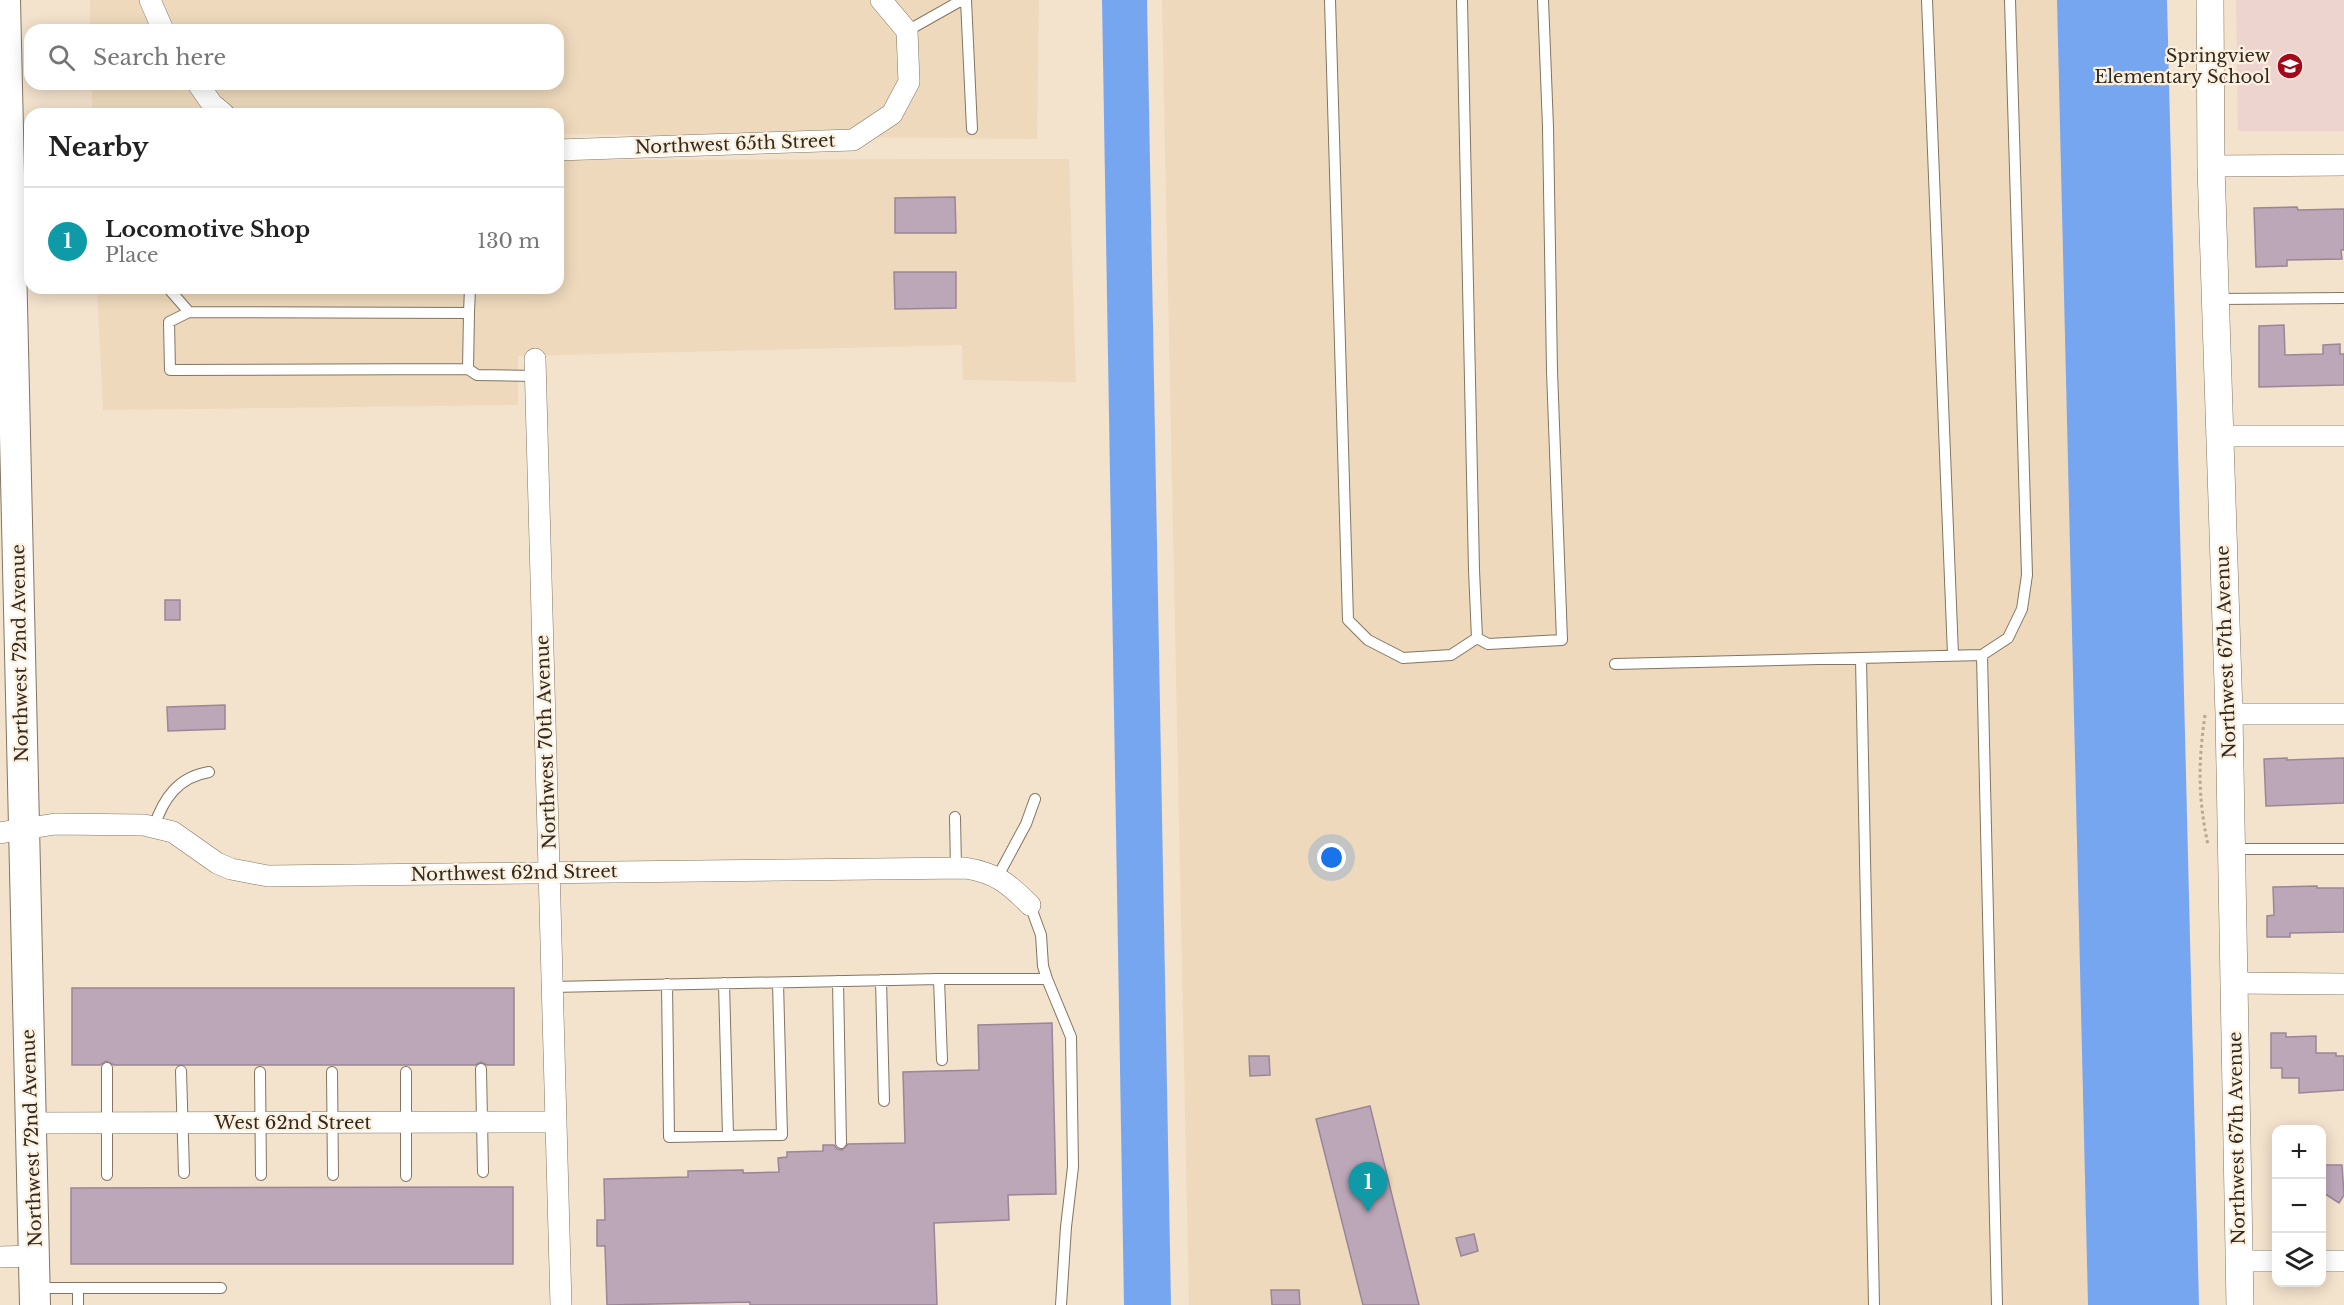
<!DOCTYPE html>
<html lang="en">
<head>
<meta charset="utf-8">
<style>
  body { margin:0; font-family:"Libre Baskerville",serif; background:#f2f2f2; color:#222 }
  .controls { position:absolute; right:18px; bottom:18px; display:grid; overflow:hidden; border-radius:12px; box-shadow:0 3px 15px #0003 }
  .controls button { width:54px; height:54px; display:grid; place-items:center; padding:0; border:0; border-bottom:2px solid #e0e0e0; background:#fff; color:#222; font:30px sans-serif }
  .you { position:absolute; left:1332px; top:858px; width:21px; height:21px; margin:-15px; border:4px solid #fff; border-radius:50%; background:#1a73e8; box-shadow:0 0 0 9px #1a73e833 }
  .badge { display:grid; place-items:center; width:39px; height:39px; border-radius:50%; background:#a3081d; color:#fff; font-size:20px; font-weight:700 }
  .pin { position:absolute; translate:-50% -50px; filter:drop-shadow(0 2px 3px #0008) }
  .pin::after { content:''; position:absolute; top:32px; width:21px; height:18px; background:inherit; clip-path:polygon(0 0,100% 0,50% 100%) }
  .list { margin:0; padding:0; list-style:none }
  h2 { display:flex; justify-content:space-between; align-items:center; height:78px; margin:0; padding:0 24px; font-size:26px }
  h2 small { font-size:20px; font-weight:400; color:#767676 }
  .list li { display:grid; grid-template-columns:39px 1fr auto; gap:18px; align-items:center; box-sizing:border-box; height:108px; padding:0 24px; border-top:2px solid #e0e0e0 }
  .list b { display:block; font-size:22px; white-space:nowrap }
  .list p { margin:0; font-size:20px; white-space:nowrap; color:#767676 }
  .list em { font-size:20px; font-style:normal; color:#767676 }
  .icon { flex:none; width:33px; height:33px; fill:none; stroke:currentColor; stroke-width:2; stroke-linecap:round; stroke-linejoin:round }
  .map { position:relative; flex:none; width:2344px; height:1305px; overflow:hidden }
  .search { position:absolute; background:#fff; box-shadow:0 3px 15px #0003; left:24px; top:24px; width:540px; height:66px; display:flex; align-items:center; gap:15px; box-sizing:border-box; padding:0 21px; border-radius:18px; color:#767676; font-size:22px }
  .panel { position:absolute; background:#fff; box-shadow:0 3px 15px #0003; left:24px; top:108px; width:540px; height:186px; border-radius:18px }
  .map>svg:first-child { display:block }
  .built { fill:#eed9bc }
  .education { fill:#eed4cf }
  .water { fill:#77a6f0 }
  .building { fill:#bca7b9; stroke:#9a8697; stroke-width:1.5 }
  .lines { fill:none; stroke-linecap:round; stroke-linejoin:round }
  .service-casing { stroke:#837561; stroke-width:12 }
  .minor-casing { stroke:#837561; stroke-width:22 }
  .tertiary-casing { stroke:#837561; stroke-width:28 }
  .secondary-casing { stroke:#837561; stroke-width:32 }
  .path { stroke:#b6a897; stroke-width:3; stroke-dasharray:3 3; stroke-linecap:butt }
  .service { stroke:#fff; stroke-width:10 }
  .minor { stroke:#fff; stroke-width:21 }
  .tertiary { stroke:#fff; stroke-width:27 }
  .secondary { stroke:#fff; stroke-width:30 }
  .labels { text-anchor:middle; stroke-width:4.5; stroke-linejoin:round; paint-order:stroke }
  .poi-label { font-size:18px; fill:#302a21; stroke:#fdf0de; text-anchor:end }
  .street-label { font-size:18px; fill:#302a21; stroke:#fdf0de }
</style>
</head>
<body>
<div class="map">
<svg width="2344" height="1305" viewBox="0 0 2344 1305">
  <rect width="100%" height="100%" fill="#f3e2cc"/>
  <path class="built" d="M90,0h949l-2,139 -479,-5v-20h-466v-30h466v-54h-468z
    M1162,0h902l55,1305h-930z
    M1069,159l7,223 -113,-2 -1,-35 -444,11v49l-415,5 -6,-122h461v-128z"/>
  <path class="education" d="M2236,0h108v131h-106z"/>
  <path class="water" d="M1102,0h45l24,1305h-47z
    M2057,0h110l32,1305h-111z"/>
  <path class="building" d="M955,197l1,36h-61v-35z
    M2297,207l1,3 46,-1v41h-3l1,9 -55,1v6l-31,1 -2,-59z
    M894,272h62v36l-61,1z
    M2284,325l1,30 38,-1v-9l17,-1v10h4v31l-85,2v-61z
    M165,600h15v20h-15z
    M225,705v24l-57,2 -1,-24z
    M2287,758v2l57,-2v45l-78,3 -2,-47z
    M2317,886v2h27v44l-54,1v4h-23v-21l7,-1 -1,-28z
    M72,988h442v77h-27l-6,-3 -6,3h-361l-8,-4 -6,4h-28z
    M1052,1023l4,171 -48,1 1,25 -75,3 3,82h-187v-3l-143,3 -2,-59h-8v-26h8l-1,-41 84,-2v-6l55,-1v3l36,-1 -1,-14 9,-1v-5l36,-1v-6h11l3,4 5,1 6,-6 57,-1 -2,-71 76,-2 -1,-45z
    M2271,1033h15v4l30,-1v17h20v3h8v34l-45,3v-15h-17v-10h-11z
    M1249,1056h20l1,19 -20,1z
    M1370,1106l49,199h-56l-47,-186z
    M2325,1165h17l2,30 -5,8 -17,-11v-24h3z
    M513,1187v77h-442v-76z
    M1474,1234l4,17 -17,5 -5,-18z
    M1271,1290h28l1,15h-28z"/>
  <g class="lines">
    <defs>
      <path id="service" d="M966,0l6,129
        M1330,0l18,620 20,20 35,18 48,-3 26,-17 -3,-68 -12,-570
        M1927,0l26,655
        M907,31l55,-31
        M168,288l21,24 280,1 1,-25
        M2216,299l128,-1
        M189,312l-20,10 1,48 298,-1 1,-56
        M468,369l9,6 58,1
        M1477,638l11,6 74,-4 -10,-269 -4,-244 -5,-127
        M1982,655l15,650
        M1861,659l13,646
        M1615,664l367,-9 26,-17 14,-29 5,-34 -17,-575
        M955,817l1,51
        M154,827c9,-28 24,-50 55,-55
        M2232,849h112
        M998,876l28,-52 9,-25
        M1030,905l11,30 2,31 4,13 24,58 2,130 -7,60 -5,78
        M939,979h108
        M881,980l3,121
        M838,981l3,162
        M724,983l4,153
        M667,984l2,153 113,-2 -4,-152
        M552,987l387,-8 3,81
        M481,1069l2,103
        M181,1071l3,102
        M260,1072l1,103
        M332,1072l1,103
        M406,1072v104
        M107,1175v-107
        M35,1288h186
        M78,1288v17"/>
      <path id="minor" d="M150,0l13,30
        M198,84l14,20 12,10
        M558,150l295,-10 39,-26 17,-32 -2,-51 -26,-31
        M2211,166l133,-1
        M535,359l26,946
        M2220,436h124
        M2229,714h115
        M0,833l55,-9 89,1 29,7 44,31 14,6 37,7 697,-8c31,5 43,15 65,37
        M2234,983l110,1
        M31,1123l524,-1
        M0,1257l35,-1
        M2239,1261h37
        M2322,1261h22"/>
      <path id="tertiary" d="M2210,0l1,166 18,548 11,591"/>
      <path id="secondary" d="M5,0l30,1305"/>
    </defs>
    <use href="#service" class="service-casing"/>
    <use href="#minor" class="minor-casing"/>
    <use href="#tertiary" class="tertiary-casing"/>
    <use href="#secondary" class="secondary-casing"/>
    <path class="path" d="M2205,715c-7,49 -7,82 3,130"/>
    <use href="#service" class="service"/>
    <use href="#minor" class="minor"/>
    <use href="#tertiary" class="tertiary"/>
    <use href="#secondary" class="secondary"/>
  </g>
  <defs>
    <symbol id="school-disc" viewBox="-11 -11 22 22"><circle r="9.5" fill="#a3081d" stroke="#fdf0de"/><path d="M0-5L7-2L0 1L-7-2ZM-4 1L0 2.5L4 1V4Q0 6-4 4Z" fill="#fff"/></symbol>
  </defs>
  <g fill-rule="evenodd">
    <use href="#school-disc" x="2275" y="51" width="30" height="30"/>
  </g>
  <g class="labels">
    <g class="poi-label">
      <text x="2270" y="62">Springview<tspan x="2270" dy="21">Elementary School</tspan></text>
    </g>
    <g class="street-label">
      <text transform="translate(735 144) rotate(-2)" y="6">Northwest 65th Street</text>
      <text transform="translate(2226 652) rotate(-92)" y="6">Northwest 67th Avenue</text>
      <text transform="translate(20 653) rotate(-91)" y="6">Northwest 72nd Avenue</text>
      <text transform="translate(546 742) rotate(-92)" y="6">Northwest 70th Avenue</text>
      <text transform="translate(514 873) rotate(-1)" y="6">Northwest 62nd Street</text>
      <text x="293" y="1129">West 62nd Street</text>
      <text transform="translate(32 1138) rotate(-92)" y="6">Northwest 72nd Avenue</text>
      <text transform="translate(2237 1138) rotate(-91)" y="6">Northwest 67th Avenue</text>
    </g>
  </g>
</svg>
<div class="controls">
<button>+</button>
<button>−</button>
<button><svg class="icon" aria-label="layers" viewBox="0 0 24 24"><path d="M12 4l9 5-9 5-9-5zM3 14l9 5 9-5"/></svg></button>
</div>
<div class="you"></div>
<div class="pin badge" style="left:1368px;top:1212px;background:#0f9aa8">1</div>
<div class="search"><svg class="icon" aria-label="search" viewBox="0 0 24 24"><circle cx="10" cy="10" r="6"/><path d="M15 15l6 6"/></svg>Search here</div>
<section class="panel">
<h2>Nearby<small></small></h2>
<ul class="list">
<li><span class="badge" style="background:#0f9aa8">1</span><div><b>Locomotive Shop</b><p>Place</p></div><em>130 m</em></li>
</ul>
</section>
</div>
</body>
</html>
